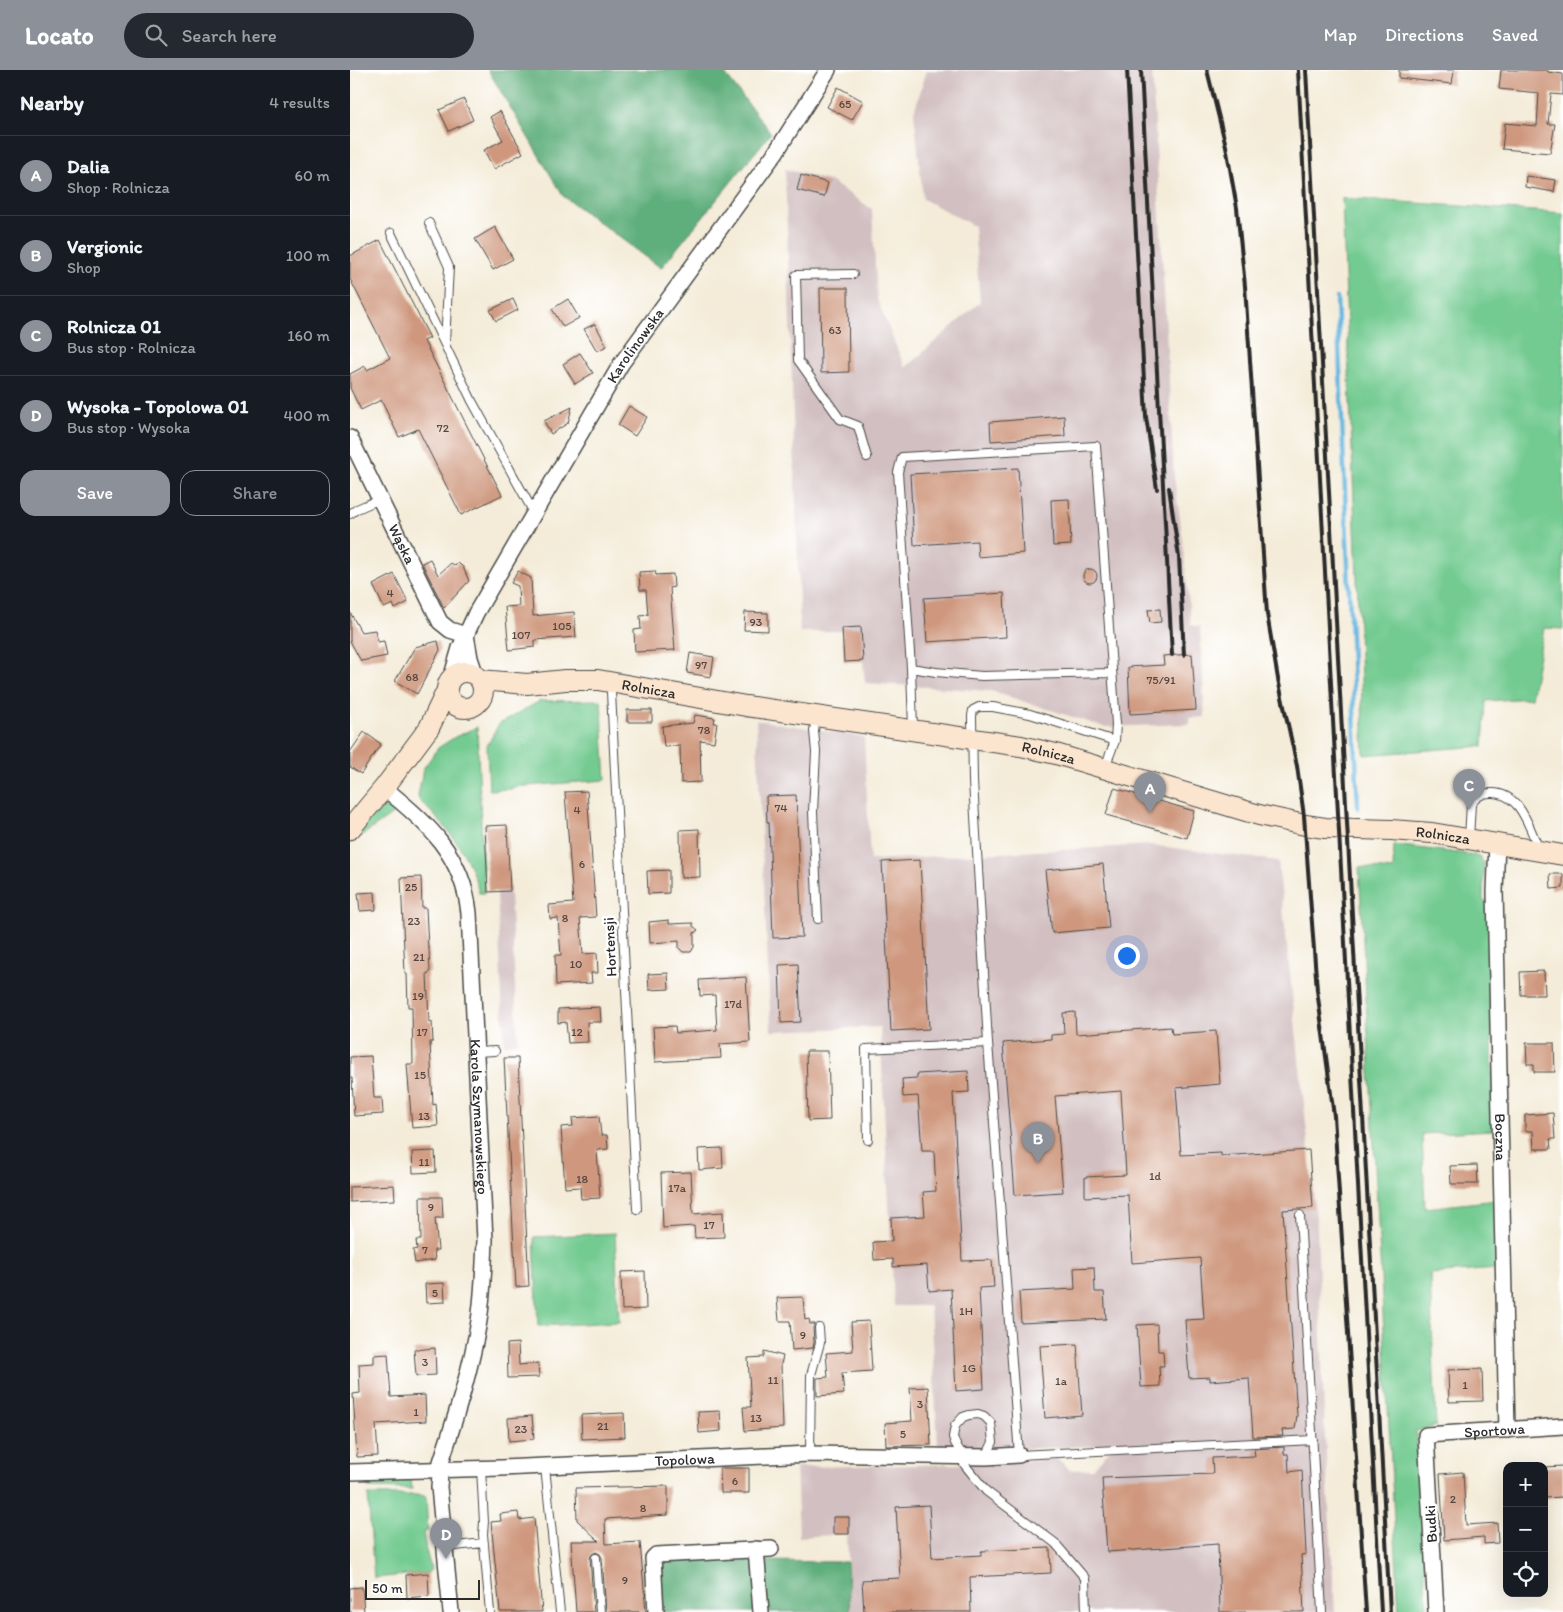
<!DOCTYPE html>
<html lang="en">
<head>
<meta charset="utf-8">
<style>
  body { margin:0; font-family:Itim,sans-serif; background:#242831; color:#f1f3f6 }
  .controls { position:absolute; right:15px; bottom:15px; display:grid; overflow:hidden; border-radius:10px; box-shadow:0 5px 20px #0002 }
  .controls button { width:45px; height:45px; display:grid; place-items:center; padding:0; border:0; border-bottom:1px solid #363941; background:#171b24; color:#f1f3f6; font:25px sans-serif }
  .scale { position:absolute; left:15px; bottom:12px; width:115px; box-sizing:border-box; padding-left:5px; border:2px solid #2b2b2b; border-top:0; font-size:14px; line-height:18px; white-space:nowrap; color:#2b2b2b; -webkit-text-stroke:4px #fff; paint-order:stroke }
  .you { position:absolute; left:776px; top:885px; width:18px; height:18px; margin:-12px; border:4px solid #fff; border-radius:50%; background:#1a73e8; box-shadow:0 0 0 8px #1a73e833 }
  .badge { display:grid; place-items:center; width:32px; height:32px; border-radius:50%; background:#8c9099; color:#fff; font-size:16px; font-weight:700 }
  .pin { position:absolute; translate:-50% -41px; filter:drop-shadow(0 1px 2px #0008) }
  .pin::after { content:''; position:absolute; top:26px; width:18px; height:15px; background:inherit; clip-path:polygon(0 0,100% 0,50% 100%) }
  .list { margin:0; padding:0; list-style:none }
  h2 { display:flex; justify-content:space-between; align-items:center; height:65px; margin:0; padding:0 20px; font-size:21px }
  h2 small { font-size:16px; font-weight:400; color:#9ea1a6 }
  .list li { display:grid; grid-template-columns:32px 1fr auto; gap:15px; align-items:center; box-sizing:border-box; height:80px; padding:0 20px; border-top:1px solid #363941 }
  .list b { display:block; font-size:19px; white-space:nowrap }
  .list p { margin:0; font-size:16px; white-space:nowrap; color:#9ea1a6 }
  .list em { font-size:16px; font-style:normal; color:#9ea1a6 }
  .actions { display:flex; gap:10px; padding:15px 20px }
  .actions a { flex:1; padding:11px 0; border:1px solid #8c9099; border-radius:15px; text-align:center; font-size:18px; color:#8c9099 }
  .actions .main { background:#8c9099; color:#fff }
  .icon { flex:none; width:28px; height:28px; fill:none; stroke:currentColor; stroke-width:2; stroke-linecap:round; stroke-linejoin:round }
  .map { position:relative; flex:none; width:1213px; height:1542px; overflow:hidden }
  header { display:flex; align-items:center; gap:30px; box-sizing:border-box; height:70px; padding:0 25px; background:#8c9099; color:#fff }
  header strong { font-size:24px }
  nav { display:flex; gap:28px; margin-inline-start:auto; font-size:18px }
  .search { width:350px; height:45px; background:#242831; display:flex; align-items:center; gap:12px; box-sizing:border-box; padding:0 18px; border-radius:28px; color:#9ea1a6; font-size:19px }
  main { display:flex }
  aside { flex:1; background:#171b24 }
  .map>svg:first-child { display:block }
  .industrial { fill:#d2bfc1 }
  .green { fill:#73cb91; stroke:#4f7b5e }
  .forest { fill:#5eaf7b; stroke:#446d53 }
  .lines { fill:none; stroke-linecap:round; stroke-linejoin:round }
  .stream { stroke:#65b6e0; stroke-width:4.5 }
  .building { fill:#cf987e }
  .lane-casing { stroke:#494845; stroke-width:10 }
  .street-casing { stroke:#494845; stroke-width:18 }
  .secondary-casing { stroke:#494845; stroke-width:22 }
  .lane { stroke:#fff; stroke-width:8 }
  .street { stroke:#fff; stroke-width:15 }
  .secondary { stroke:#fbe5cf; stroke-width:20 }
  .rail { stroke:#2b2b2b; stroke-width:4 }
  .labels { text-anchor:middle; stroke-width:5; stroke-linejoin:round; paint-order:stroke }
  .number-label { font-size:12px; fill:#544640 }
  .street-label { font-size:15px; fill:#2b2b2b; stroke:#fff }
</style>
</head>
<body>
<header>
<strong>Locato</strong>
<div class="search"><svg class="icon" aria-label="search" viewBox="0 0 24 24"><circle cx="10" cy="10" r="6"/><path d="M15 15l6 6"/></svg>Search here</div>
<nav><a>Map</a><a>Directions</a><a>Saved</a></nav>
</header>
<main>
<aside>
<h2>Nearby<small>4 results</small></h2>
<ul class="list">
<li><span class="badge">A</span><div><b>Dalia</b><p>Shop · Rolnicza</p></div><em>60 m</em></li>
<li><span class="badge">B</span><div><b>Vergionic</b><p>Shop</p></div><em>100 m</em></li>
<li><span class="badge">C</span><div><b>Rolnicza 01</b><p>Bus stop · Rolnicza</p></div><em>160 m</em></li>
<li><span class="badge">D</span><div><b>Wysoka - Topolowa 01</b><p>Bus stop · Wysoka</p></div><em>400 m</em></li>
</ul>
<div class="actions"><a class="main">Save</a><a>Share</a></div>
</aside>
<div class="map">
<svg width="1213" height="1542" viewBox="0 0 1213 1542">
  <rect width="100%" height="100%" fill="#fff"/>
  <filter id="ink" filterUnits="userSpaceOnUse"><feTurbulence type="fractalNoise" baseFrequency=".02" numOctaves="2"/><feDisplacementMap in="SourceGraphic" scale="10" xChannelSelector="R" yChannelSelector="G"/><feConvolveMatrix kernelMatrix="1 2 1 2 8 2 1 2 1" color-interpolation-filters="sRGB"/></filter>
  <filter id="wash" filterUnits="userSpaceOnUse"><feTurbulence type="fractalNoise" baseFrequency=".0096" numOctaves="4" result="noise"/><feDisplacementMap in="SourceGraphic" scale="20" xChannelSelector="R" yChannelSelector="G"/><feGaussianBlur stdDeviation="1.12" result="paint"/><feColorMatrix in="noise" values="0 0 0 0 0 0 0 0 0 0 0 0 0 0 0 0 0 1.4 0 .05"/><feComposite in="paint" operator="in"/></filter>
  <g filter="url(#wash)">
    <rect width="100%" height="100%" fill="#f4ecd9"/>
    <path class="industrial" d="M577,0h225l22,406 8,57 9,92 9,2 5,90 -16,1 1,6 -86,3 -113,-36 -126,-8 -2,-22 -19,1 -2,-31 -42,1 -15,-463 45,12 42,28 5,90 28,69 75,-66 -6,-76 -51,-27 -9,-87z
      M406,650l108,17 6,123 280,-15 128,16 39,366 8,210 10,175h-485l-3,-78 -48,3 -3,-70 168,-3 94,-5 12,11 23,-1 21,-24 -143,6 -33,-5 -8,-140h-36l-14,-279 -109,4z
      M160,821l8,152 -14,1 -7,-152z"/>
    <path class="green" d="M992,128l221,15v416l-19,-1 -13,70 -45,3 -3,45 -119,9z
      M251,630l5,80 -93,7 -1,2 -23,1 -2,-44 12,-22 41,-23z
      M127,657l7,166h-5c-10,-40 -31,-65 -60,-93l-1,-4 5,-27 15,-21 17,-11z
      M40,737l7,4 -47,33v-3l28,-30 5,-3z
      M1044,775l80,10 6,3 4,5 -1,37 7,2 3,228 -71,4 3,74 72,-8v69l-67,5 6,152 -20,5 11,181h-28l-40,-745 34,3z
      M265,1163l4,89 -81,4 -4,-89z
      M61,1408l1,11 -44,-1v-9z
      M18,1425h53l5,2 2,34 -5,1 3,18 5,19 -3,4 -54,5z"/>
    <path class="forest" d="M138,0h234l49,63 -110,135 -98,-72z
      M322,1490l175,2 3,50h-187l-4,-51z"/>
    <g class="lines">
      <path class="stream" d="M987,228l21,510"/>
    </g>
    <g id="blocks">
      <path class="building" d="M1049,0h55l-2,14 -53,-6z
        M1151,0h46l1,2 15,2v21l-12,-1 -3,30h7l-5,29 -48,-4 3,-26 32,3 2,-33 -40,-4z
        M488,17l25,14 -11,19 -25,-13z
        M114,29l9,21 -24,11 -10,-21z
        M150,41l23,42 -29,16 -10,-19 19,-10 -13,-23z
        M451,105l27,8 -4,14 -27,-7z
        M1176,106l30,4 -2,12 -29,-5z
        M145,157l18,32 -20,11 -18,-31z
        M30,170l50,98 -6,3 78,154 -41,20 -43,-86 -19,8 -18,-37 -20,10 -11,-22v-14l15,-8 2,4 23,-12 -40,-79v-23z
        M470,218h28l1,84 -28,1z
        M163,229l5,11 -22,11 -6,-11z
        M218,229l11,19 -16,9 -11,-18z
        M245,254l12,22 -10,5 -13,-22z
        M230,283l13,20 -18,11 -12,-20z
        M279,336l18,11 -12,19 -17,-11z
        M222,337l-4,16 -17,11 -7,-13z
        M714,346l1,20 -74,5 -1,-19z
        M668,398l5,85 -45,4 -1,-16 -63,4 -4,-71z
        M719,429l2,46 -18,1 -2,-46z
        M80,489l8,16 13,-12 4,3 3,-3 5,4 6,14 -25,27 -22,-45z
        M733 506a7 7 0 1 1 14 0a7 7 0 1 1-14 0Z
        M168,501l13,7 2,38 41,-4 2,25 -41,3v7l-26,3 -4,-43 14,-1 -1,-20 -7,-3z
        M305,501l1,4 17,-1 1,13 -4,1 5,62 -40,2 -1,-22 7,-1 -1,-13 8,-1 -2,-25h-6l-1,-18z
        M44,504l14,28 -13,7 -2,-5 -9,4 -11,-23z
        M654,523l2,44 -79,5 -3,-44z
        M810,539l1,13 -11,1 -2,-13z
        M0,542l11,20 14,-2 3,12 6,-1 3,15 -26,5 -11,-20z
        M395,542l23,1v18l-24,-1z
        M511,557l2,34 -19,1 -2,-34z
        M88,571l2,9 -23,44 -22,-13 20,-34z
        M340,583l24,4 -3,20 -24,-4z
        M842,584l4,56 -66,4 -2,-47 36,-2 -1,-9z
        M277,640h25v12h-25z
        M345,645l20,3 -1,5h3l-3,19 -14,-2 1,42 -20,1 -1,-37 -16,1 -2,-21 31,-3z
        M14,662l17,12 -20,30 -11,-7v-15z
        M764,718l80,23 -7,27 -81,-23z
        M237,721l9,126 -16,1 3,36 14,-1 1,20h-7l1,10 -36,2 -1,-30h6l-3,-37 -8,1 -1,-14 24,-2 -8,-111z
        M446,725l6,142 -29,1 -4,-116h-2l-1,-26z
        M157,755l3,66 -22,1 -3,-66z
        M349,759l1,48 -19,1 -1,-48z
        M570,790l9,169 -38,2 -9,-169z
        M753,794l6,64 -57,5 -7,-63z
        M319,800v23l-21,1 -1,-23z
        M1200,804h13v14l-12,1z
        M71,807l1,31h4l2,40h1l1,25h-3l2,49h3l1,20h-3l3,63 3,-1 2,22 -26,2 -5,-64h6l-1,-57h-4l-1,-33h-2l-4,-96z
        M25,822l1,18 -16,1 -2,-18z
        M319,850v4l24,-1v3l5,4 -4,3v14l-3,5h-8l-4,-4v-7l-29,2 -1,-21z
        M448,894l3,58 -20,1 -2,-58z
        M1194,901l1,24h-24l-1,-23z
        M318,903l1,16 -20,1 -1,-16z
        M396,907l4,65 -30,2 1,14 -66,4 -2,-35 22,-1 1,7 41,-3 -2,-35 -15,1 -1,-16z
        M250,937l1,15h-14l1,20 -20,1 -2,-21 -8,1v-14z
        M725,942l1,22 95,-7 1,7 44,-3 4,53 -44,4 5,67 40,-2v3l88,-6 4,58 -30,2 14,205 -2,14 -13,1 1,6 -30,1 -4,-59 -39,3v-4l-21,1 -4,-58 19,-1 -4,-61 -68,5 -4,-68 -43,2v-20l41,-2 -5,-84 -66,5 8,96 -48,3 -12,-152 48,-4v-4l13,-1 -1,-21z
        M1176,973h28l1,29h-21v-8h-7z
        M456,981h22l2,69 -22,1z
        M21,986l3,42h8l1,16 -29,2 -2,-38h-2v-21z
        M154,988h14l11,228 -13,1z
        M618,1001l1,21 -16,1 9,168 30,-1 2,27 -15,1 5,101 -28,2 -5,-102 -22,2 -2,-26 -34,2v-8l-19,1 -1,-18 19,-1 -1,-23 34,-2 -2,-24 13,-1 -2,-40h-12l-4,-55 -15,1 -1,-18 15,-1v-4z
        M1203,1043l2,26h-5l1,10h-17l-1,-18h-8v-16z
        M249,1046l2,19h6l1,14 -11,1 3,48 -19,1 -1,-12 -15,1 -4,-61 12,-1 -1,-8z
        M372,1078l1,20 -24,2 -1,-21z
        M85,1081l1,21 -23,1 -1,-21z
        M1127,1095l1,19h-27l-1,-18z
        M341,1102l2,42 30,-2 1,25 -29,1 -1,-12 -31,2 -2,-55z
        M44,1115l1,15 -45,2v-15z
        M70,1127h22l1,21h-8l3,32h-4l1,10 -20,3 -2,-13 4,-1 -1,-9h5z
        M744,1197l1,25h9l2,27 -85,4 -2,-31 56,-3 -1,-21z
        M295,1201l1,38 -24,1 -1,-38z
        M94,1213l1,19 -19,1 -1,-19z
        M453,1227l2,23 4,-1 1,5h5l-2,4 1,14 -1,6 -21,2 -2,-29h-11l-2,-23z
        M519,1251l3,50 -30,2 2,21 -27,2v-18l11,-1 -2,-24 27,-2 -2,-29z
        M807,1254l1,27h5l1,15h-5l1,20 -19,1 -4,-62z
        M168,1273l1,22 19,-2 1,14 -31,1 -1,-34z
        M727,1274l5,71 -37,3 -5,-72z
        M85,1278l1,27 -20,1 -2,-26z
        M414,1281l19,5 -2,8 2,64 -38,3 -2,-24h8l-3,-49 16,-1z
        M38,1284l3,43 34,-2 1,26 -50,3 2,32 -21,1 -4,-63 7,-1 -1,-29 15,-1v-8z
        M1132,1299l1,32 -34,1 -1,-32z
        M578,1317l3,58 -45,1 -1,-23 27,-2 -2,-33z
        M370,1341l1,20 -22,2 -1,-21z
        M274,1343l1,24 -43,2 -1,-24z
        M182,1346l2,23 -25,2 -1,-23z
        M934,1377v7h4l1,18 13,-2 4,84 -5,1 3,57h-84l-2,-68 -111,8 -5,-74 111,-4 -1,-16 43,-2 -1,-7z
        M1213,1396v31l-19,1v-31z
        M370,1398h29v25h-28z
        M1113,1402l3,53 31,-2 1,20 -14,1v-7l-40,3 -4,-66z
        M318,1416v29l-63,4 1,25 34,-2 6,70h-40l-4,-54 -2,-4 -4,-2 -4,2 -2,4 4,54h-18l-5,-71h28l-22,-21 -1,-32z
        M579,1435l3,53 49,-3v-4l69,-3 1,25 -81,4 1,35h-107l-2,-32 38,-2 -4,-71z
        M168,1442l1,8 15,-2 8,94h-42l-9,-90 10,-1 -1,-7z
        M483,1447h16v17h-16z
        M78,1503l1,23 -22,2 -1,-23z
        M12,1517l2,25h-14v-24z"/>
    </g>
  </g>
  <g filter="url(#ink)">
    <use href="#blocks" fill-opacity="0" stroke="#494845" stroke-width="1"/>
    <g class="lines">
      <defs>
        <path id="lane" d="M79,153l20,44 -4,76
          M41,163l81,168 62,112
          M503,204l-57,1 2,85 42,59 18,7 9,31
          M0,444l7,-5 23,-10
          M561,598l25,4 46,4 129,-3
          M263,612l-2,10 26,517
          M466,647l-2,14 2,21 -3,60 5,107
          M563,658l-2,-60 -13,-196 4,-15 194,-11 20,278 -1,17 -10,26
          M765,671l-85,-27 -37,-7h-14l-6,3 -1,6 1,65 15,262 31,412 294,-15
          M1119,768l2,-34c5,-7 11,-11 19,-11 30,-2 39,34 49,56
          M127,982l18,-1
          M518,1070l-2,-91 122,-6
          M950,1145l22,397
          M460,1384l1,-79 9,-32 -1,-15
          M636,1387l7,-15 -2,-19 -7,-7 -6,-2 -9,1 -6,2 -8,9 -2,11 2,6 8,13 1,8 22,27 69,52 30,35 1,34
          M195,1397l15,145
          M131,1399l3,53 -1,12 7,78
          M95,1477l39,-4
          M246,1488l4,54"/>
        <g id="street">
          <path id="s1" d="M0,368l90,184 10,8 16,5"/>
          <path d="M116,565l4,23 6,18"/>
          <path id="s2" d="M101,609l9,-31 16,-35 145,-249 155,-212 52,-82"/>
          <path id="s3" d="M34,718c43,34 79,67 85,125l16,327c-1,27 -2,54 -6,81 -8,48 -23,95 -38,141l-2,25 12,125"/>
          <path id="s4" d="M1147,773l-2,48 12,539"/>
          <path id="s5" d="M0,1402l151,-4 309,-14 176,3 33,-2"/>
          <path d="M406,1479l5,63"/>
          <path d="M306,1542l-3,-54 3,-3 115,-6"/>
          <path id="s6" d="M1086,1542l-10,-177 137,-9"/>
        </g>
        <g id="secondary">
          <circle cx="115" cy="620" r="18"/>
          <path id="s7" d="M130,610l47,4 38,-4h33l148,26 275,40 35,8 203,61 46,10 20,3 66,2 41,3 131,22"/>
          <path d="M0,759l34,-41 45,-60 18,-38"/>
        </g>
      </defs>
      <use href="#lane" class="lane-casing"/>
      <use href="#street" class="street-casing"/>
      <use href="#secondary" class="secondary-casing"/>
      <use href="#lane" class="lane"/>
      <use href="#street" class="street"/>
      <use href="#secondary" class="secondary"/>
      <path class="rail" d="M777,0l19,347 11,72
        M791,0l31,585
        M857,0l19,76 11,62 8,78 22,328 11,65 19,87 7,50 13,174 17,126 32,496
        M948,0l83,1542
        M956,0l84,1542
        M819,418l10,69 5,98"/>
    </g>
  </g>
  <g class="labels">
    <g class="number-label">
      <text x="495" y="38">65</text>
      <text x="485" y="264">63</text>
      <text x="93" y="362">72</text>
      <text x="40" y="527">4</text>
      <text x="406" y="556">93</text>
      <text x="212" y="560">105</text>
      <text x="171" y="569">107</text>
      <text x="351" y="599">97</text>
      <text x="62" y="611">68</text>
      <text x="811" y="614">75/91</text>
      <text x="354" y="664">78</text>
      <text x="431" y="742">74</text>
      <text x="227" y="744">4</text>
      <text x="232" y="798">6</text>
      <text x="61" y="821">25</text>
      <text x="215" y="852">8</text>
      <text x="64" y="855">23</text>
      <text x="69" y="891">21</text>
      <text x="226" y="898">10</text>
      <text x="68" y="930">19</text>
      <text x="383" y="938">17d</text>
      <text x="72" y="966">17</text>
      <text x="227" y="966">12</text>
      <text x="70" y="1009">15</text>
      <text x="74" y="1050">13</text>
      <text x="74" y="1096">11</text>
      <text x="805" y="1110">1d</text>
      <text x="232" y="1113">18</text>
      <text x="327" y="1122">17a</text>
      <text x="81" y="1141">9</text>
      <text x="359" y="1159">17</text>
      <text x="75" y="1184">7</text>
      <text x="85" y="1227">5</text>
      <text x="616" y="1245">1H</text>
      <text x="453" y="1269">9</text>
      <text x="75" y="1296">3</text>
      <text x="619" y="1302">1G</text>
      <text x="423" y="1314">11</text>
      <text x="711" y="1315">1a</text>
      <text x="1115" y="1319">1</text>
      <text x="570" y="1338">3</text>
      <text x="66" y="1346">1</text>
      <text x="406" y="1352">13</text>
      <text x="253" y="1360">21</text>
      <text x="171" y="1363">23</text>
      <text x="553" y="1368">5</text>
      <text x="385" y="1415">6</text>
      <text x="1103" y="1433">2</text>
      <text x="293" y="1442">8</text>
      <text x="275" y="1514">9</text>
    </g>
    <g class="street-label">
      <text dy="5" stroke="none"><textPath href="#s2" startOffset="382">Karolinowska</textPath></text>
      <text dy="5" stroke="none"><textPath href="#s1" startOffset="118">Wąska</textPath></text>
      <text dy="5" stroke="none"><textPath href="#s7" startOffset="170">Rolnicza</textPath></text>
      <text dy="5" stroke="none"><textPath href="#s7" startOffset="575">Rolnicza</textPath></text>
      <text dy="5" stroke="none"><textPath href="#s7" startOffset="980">Rolnicza</textPath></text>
      <text transform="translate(260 877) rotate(-93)" y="5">Hortensji</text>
      <text dy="5" stroke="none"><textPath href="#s3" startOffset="360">Karola Szymanowskiego</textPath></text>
      <text dy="5" stroke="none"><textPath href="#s4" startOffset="294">Boczna</textPath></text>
      <text dy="5" stroke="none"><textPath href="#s6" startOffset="246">Sportowa</textPath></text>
      <text dy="5" stroke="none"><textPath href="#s5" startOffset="335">Topolowa</textPath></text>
      <text transform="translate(1081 1454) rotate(-93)" y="5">Budki</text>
    </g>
  </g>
</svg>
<div class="controls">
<button>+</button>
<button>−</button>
<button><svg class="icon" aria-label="locate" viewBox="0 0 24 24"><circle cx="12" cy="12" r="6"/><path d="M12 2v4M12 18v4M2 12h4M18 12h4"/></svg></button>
</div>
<div class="scale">50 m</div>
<div class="you"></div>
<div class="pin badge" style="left:800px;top:743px">A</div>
<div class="pin badge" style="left:688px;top:1093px">B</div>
<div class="pin badge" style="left:1119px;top:740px">C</div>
<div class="pin badge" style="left:96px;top:1489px">D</div>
</div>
</main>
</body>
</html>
